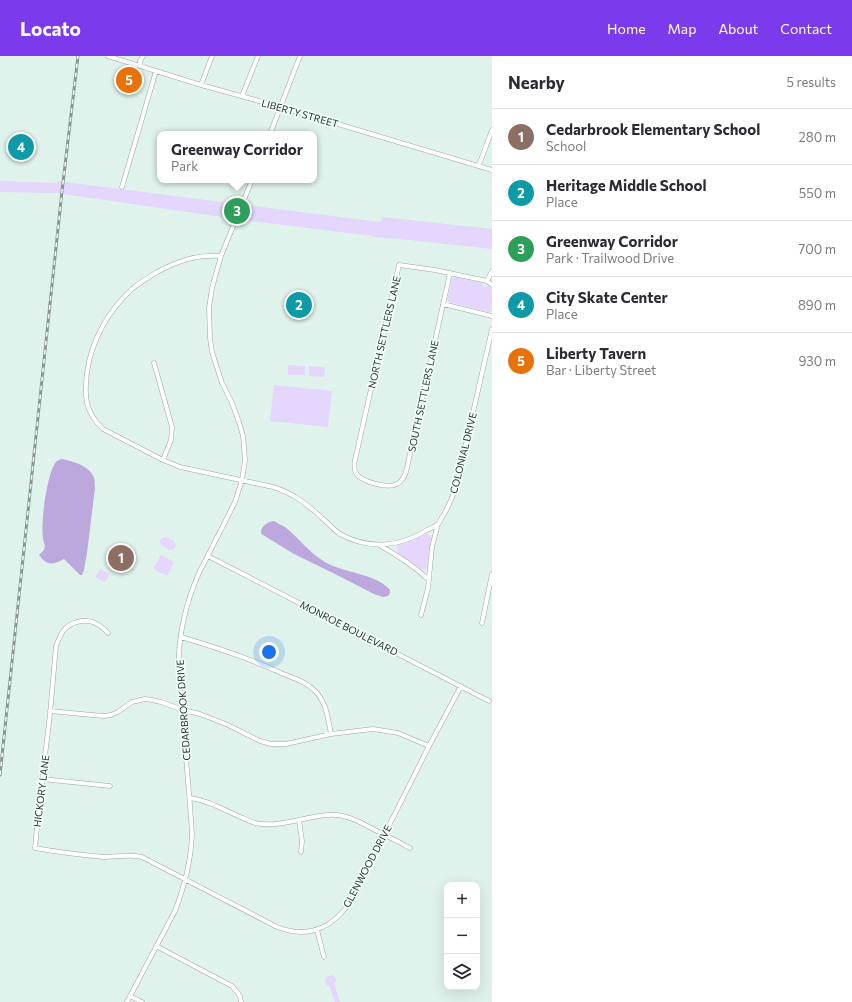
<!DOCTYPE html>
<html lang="en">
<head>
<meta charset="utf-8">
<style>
  body { margin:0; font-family:Commissioner,sans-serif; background:#f7f7f7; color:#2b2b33 }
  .controls { position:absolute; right:12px; bottom:12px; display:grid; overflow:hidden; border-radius:8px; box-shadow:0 4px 16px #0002 }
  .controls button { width:36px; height:36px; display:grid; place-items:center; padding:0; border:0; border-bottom:1px solid #e1e1e2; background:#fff; color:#2b2b33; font:20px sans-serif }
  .you { position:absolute; left:269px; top:596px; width:14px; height:14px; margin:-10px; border:3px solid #fff; border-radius:50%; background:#1a73e8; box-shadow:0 0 0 6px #1a73e833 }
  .badge { display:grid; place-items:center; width:26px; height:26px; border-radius:50%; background:#7c3aed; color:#fff; font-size:13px; font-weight:700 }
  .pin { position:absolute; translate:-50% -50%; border:2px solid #fff; box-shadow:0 1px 4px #0006 }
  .popup { position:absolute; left:157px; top:75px; width:160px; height:52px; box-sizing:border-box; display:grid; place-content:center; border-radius:8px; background:#fff; filter:drop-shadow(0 1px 3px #0005); font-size:13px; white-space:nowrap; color:#7c7c81 }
  .popup b { font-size:15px; color:#2b2b33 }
  .popup::after { content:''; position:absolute; left:50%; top:100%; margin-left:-8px; border:8px solid transparent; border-top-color:#fff }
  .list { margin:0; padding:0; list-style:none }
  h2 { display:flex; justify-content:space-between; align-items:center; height:52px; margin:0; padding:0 16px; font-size:17px }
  h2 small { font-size:13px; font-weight:400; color:#7c7c81 }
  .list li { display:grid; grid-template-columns:26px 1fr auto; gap:12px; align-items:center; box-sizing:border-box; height:56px; padding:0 16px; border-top:1px solid #e1e1e2 }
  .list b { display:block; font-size:15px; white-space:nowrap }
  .list p { margin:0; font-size:13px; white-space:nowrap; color:#7c7c81 }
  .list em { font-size:13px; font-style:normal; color:#7c7c81 }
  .icon { flex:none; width:22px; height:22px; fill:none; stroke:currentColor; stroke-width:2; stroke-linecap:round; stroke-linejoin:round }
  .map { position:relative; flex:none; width:492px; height:946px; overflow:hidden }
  header { display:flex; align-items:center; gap:24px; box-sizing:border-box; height:56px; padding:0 20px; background:#7c3aed; color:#fff }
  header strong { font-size:19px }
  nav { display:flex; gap:22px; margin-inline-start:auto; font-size:14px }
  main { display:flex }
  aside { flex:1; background:#fff }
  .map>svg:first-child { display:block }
  .green { fill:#e4d6fc }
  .water { fill:#bca8dc }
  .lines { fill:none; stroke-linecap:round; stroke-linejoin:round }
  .minor-casing { stroke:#97a8a3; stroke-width:5 }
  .minor { stroke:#fff; stroke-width:4 }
  .rail-casing { stroke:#8a9793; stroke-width:3 }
  .rail { stroke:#f0fefa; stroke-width:1.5; stroke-dasharray:4.5; stroke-linecap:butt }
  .labels { text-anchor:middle; stroke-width:3.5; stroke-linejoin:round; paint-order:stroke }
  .street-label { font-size:10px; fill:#2e3533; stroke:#f0fefa }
</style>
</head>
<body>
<header>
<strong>Locato</strong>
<nav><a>Home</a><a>Map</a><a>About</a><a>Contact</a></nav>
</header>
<main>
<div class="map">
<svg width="492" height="946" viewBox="0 0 492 946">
  <rect width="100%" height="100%" fill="#e0f2ec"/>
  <path class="green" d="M0,125l57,2v-2l323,41 2,-5 110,12v20l-92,-10 -28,-2v-1l-136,-17 -180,-26 -56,-1z
    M455,221l27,6v2l2,2h3l1,-2 4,4v22l-4,1 -39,-10 -1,-2v-3l4,-18z
    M288,309l17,1v9h-17z
    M309,310l16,1 -1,10 -15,-1z
    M274,329l58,6 -4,36 -58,-6z
    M426,478l4,1 2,3 -1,3 -3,14 -1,11 -2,3h-4l-23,-16 -2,-4 3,-4 13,-4z
    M165,481l9,4 2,4 -2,4 -5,1 -8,-5 -1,-3 1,-3z
    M161,499l13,7 -7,14 -14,-7z
    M100,513l10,5 -5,8 -10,-5z
    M332,919l3,2 2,4 -3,2 6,19h-5l-6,-17 -3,1 -1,-4 1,-5z"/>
  <path class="water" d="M62,403c11,2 28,7 32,19 1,3 0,7 1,10l-8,65 -3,17 -2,5h-2l-16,-16c-11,6 -17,7 -25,-4l5,-5 1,-5c-7,-12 2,-68 9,-80 2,-4 4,-5 8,-6z
    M274,465c3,2 7,4 11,6 14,11 24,26 40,35 18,11 53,12 65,28v3l-2,3 -5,1 -9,-3 -39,-20 -41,-20 -31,-19 -2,-2c0,-7 6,-11 13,-12z"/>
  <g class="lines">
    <defs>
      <path id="minor" d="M108,0l93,29 80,22 211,63
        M140,10v-5l3,-5
        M201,29l11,-29
        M242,40l16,-40
        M270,78l30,-78
        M479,109l13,-35
        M252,124l-31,76c-24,-2 -43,5 -64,16 -8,5 -18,11 -25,17 -24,22 -41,52 -45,84 -3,23 -2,39 16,56l60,31 17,7 93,20c20,6 34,17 49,31 6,5 11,11 18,16 29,16 60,13 87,-4 4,-2 8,-3 11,-6 2,-2 3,-6 5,-8 8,-14 13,-26 16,-42l33,-145
        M122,131l34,-116
        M450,217l-44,199c-2,5 -4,10 -9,12 -9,5 -36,-2 -41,-11 -2,-4 -2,-8 -1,-13l44,-195 36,5 52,11 5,4
        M487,225l5,-10
        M443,248l49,12
        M154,307l18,64 -1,13 -8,20
        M379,489c18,10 35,21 50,35
        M208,500l281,145
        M421,559l7,-27 4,-41 6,-23
        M482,567l10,-49
        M108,577c-4,-4 -8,-8 -13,-10 -10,-5 -25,-1 -32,8 -3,5 -5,10 -7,15l-6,68 -11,92 -4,42c22,4 47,7 69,9 13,0 25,-3 38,0l135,70c25,10 49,5 67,-17 4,-4 7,-10 10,-15l75,-149 32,-60
        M181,581c34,10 68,21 100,36 12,5 26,9 35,19 11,12 12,27 15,42
        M50,655l53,5 8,-1 7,-3 14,-10 13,-3 7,1 9,2 22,8 17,4 28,11 32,16 11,3h15l45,-10 42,-5 25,4 31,13
        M42,723l68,7
        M190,742c17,2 32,11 48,18 5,2 11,5 17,7 24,5 48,-6 72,-8 18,-2 33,7 48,15 12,6 24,12 35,18
        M299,764l3,21 -1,11
        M317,874l7,27
        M156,890l76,40 8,10 1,6
        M130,940l12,6
        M127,946l48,-91c10,-26 16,-49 17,-77 -2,-33 -5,-65 -8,-97 -1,-9 0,-18 -1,-27 -1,-11 -3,-22 -4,-34 -2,-35 6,-71 20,-103l36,-71 7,-22 3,-20 -2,-24 -4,-14 -7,-19 -10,-20 -10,-31 -2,-14 -1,-30 3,-20 9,-32"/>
    </defs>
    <use href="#minor" class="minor-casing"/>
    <use href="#minor" class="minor"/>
    <defs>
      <path id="rail" d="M0,719l62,-584 16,-135"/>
    </defs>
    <use href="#rail" class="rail-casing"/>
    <use href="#rail" class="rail"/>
  </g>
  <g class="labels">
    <g class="street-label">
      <text transform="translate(300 57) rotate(16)" y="4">LIBERTY STREET</text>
      <text transform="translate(384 276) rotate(-77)" y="4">NORTH SETTLERS LANE</text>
      <text transform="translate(423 340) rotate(-78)" y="4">SOUTH SETTLERS LANE</text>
      <text transform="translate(463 397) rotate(-76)" y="4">COLONIAL DRIVE</text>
      <text transform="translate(349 572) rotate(27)" y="4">MONROE BOULEVARD</text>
      <text transform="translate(183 654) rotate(-94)" y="4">CEDARBROOK DRIVE</text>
      <text transform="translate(41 735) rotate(-83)" y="4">HICKORY LANE</text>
      <text transform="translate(367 810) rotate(-62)" y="4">GLENWOOD DRIVE</text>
    </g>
  </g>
</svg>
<div class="controls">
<button>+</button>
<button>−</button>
<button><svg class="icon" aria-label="layers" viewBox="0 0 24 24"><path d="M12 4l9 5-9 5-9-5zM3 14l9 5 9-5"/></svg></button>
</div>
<div class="you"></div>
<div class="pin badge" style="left:121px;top:502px;background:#8d6e63">1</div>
<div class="pin badge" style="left:299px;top:249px;background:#0f9aa8">2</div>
<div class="pin badge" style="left:237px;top:155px;background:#2e9e5b">3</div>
<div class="popup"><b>Greenway Corridor</b>Park</div>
<div class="pin badge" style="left:21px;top:91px;background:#0f9aa8">4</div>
<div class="pin badge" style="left:129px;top:24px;background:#e8710a">5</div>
</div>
<aside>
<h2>Nearby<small>5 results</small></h2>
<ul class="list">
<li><span class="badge" style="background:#8d6e63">1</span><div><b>Cedarbrook Elementary School</b><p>School</p></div><em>280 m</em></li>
<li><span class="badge" style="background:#0f9aa8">2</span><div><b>Heritage Middle School</b><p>Place</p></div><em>550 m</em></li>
<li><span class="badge" style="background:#2e9e5b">3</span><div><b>Greenway Corridor</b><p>Park · Trailwood Drive</p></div><em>700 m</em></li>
<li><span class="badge" style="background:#0f9aa8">4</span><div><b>City Skate Center</b><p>Place</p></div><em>890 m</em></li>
<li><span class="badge" style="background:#e8710a">5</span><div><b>Liberty Tavern</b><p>Bar · Liberty Street</p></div><em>930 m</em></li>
</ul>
</aside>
</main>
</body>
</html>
